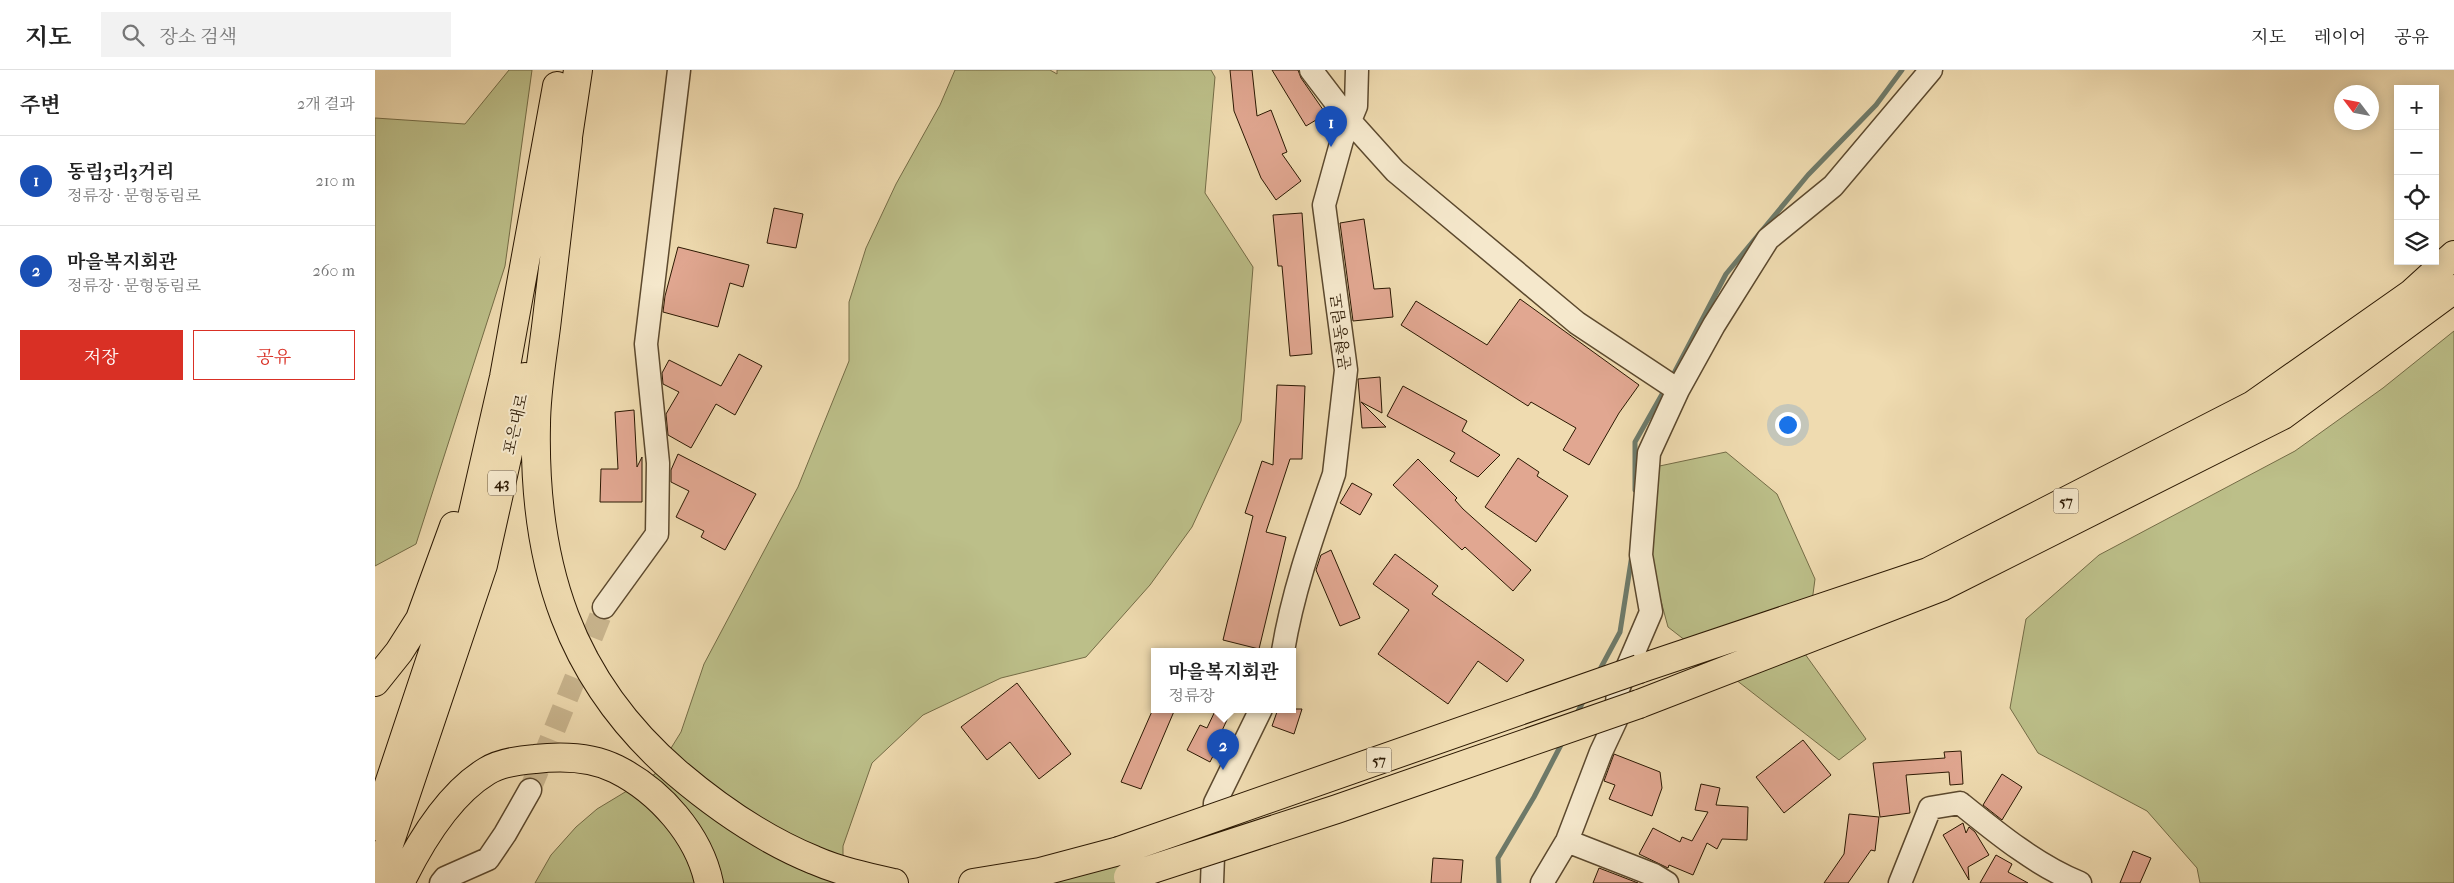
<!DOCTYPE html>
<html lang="ko">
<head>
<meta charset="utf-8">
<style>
  body { margin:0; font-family:"IM FELL French Canon","Noto Serif KR",serif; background:#f2f2f2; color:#222 }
  .controls { position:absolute; right:15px; top:15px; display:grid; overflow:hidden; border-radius:0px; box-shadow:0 2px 12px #0003 }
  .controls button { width:45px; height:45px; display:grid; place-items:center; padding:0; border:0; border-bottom:1px solid #e0e0e0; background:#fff; color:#222; font:25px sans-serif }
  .compass { position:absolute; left:1959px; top:15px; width:45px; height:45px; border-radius:50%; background:#fff; box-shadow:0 2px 12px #0003; rotate:302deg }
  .you { position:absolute; left:1412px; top:354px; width:18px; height:18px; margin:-12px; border:4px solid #fff; border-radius:50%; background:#1a73e8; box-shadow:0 0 0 8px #1a73e833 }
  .badge { display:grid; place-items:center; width:32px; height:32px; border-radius:50%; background:#d93025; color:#fff; font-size:16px; font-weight:700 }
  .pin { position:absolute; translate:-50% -41px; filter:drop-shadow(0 1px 2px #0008) }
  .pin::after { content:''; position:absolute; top:26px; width:18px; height:15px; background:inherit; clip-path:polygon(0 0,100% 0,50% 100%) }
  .popup { position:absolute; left:776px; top:578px; width:145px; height:65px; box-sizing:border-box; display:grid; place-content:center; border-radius:0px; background:#fff; filter:drop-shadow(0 1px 4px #0005); font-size:16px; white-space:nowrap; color:#767676 }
  .popup b { font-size:19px; color:#222 }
  .popup::after { content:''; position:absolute; left:50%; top:100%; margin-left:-10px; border:10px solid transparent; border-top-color:#fff }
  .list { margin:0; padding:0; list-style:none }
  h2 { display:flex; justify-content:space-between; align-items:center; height:65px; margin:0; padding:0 20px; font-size:21px }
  h2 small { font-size:16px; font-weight:400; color:#767676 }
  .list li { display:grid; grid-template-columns:32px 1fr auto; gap:15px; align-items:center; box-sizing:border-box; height:90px; padding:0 20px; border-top:1px solid #e0e0e0 }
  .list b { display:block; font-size:19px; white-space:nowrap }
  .list p { margin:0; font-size:16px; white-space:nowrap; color:#767676 }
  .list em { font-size:16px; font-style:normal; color:#767676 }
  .actions { display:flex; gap:10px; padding:15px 20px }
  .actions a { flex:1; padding:11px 0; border:1px solid #d93025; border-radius:0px; text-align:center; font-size:18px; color:#d93025 }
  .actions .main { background:#d93025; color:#fff }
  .icon { flex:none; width:28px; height:28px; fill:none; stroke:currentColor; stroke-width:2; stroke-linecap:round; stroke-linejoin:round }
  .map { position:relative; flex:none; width:2079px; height:813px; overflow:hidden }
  header { display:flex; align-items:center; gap:30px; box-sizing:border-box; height:70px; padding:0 25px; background:#fff; border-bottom:1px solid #e0e0e0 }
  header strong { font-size:24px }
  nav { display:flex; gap:28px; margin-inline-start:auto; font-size:18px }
  .search { width:350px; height:45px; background:#f2f2f2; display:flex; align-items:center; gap:12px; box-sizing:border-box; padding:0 18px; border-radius:0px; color:#767676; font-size:19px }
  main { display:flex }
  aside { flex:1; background:#fff }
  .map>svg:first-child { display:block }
  .green { fill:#bcbf89; stroke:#746c46 }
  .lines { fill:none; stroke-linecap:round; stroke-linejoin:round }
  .stream { stroke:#6e7a69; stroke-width:5 }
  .building { fill:#e1a791; stroke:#2b1802 }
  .minor-tunnel { stroke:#c8b48d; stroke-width:22; stroke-dasharray:22 11; stroke-linecap:butt }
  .minor-casing { stroke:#5c492e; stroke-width:25 }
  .highway-casing { stroke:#2b1802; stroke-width:30 }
  .minor { stroke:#f5e8cc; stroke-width:22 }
  .highway { stroke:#efdbb0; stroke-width:28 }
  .highway-bridge-casing { stroke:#2b1802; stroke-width:30; stroke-linecap:butt }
  .highway-bridge { stroke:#efdbb0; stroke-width:28 }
  .labels { text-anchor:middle; stroke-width:4; stroke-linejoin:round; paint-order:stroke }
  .shield { fill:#f5e8cc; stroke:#68563f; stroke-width:1 }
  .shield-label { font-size:15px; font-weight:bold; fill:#2b1802 }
  .street-label { font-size:16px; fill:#2b1802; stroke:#f5e8cc }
</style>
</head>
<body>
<header>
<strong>지도</strong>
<div class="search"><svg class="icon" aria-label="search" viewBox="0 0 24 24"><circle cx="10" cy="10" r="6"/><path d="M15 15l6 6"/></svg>장소 검색</div>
<nav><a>지도</a><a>레이어</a><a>공유</a></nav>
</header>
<main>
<aside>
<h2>주변<small>2개 결과</small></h2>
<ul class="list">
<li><span class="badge" style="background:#1a4fb4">1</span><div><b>동림3리3거리</b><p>정류장 · 문형동림로</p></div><em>210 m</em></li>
<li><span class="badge" style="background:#1a4fb4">2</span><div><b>마을복지회관</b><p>정류장 · 문형동림로</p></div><em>260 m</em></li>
</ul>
<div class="actions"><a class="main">저장</a><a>공유</a></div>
</aside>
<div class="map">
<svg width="2079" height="813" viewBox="0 0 2079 813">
  <rect width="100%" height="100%" fill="#efdbb0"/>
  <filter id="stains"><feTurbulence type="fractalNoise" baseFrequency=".004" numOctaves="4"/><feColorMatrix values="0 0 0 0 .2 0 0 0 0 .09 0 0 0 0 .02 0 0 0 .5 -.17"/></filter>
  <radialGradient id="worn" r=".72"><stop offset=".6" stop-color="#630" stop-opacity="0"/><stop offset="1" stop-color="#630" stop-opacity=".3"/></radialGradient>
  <path class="green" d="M134,0h23l-27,196 -89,278 -41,22v-448l90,6z
    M580,0h95l7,4v-4h154l4,7 -10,116 48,74 -12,154 -49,106 -42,58 -64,72 -85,21 -78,37 -51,48 -29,83v37h-308l16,-28 25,-28 21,-18 58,-35 26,-42 23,-68 94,-177 51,-126v-59l17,-54 30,-64 44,-79z
    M2079,261v552h-254l-3,-15 -50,-57 -109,-58 -28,-45 16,-89 73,-64 196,-104 88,-63z
    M1351,382l51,42 38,85 -10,75 61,85 -27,21 -171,-133 -17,-63 -1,-96z
    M777,786l7,27h-122l75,-26z"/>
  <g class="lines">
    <path class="stream" d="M1296,309l55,-105 82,-99 68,-70 26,-35
      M1260,420v-48l30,-53
      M1223,603l22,-41 12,-77
      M1201,645l9,-17
      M1124,813l-1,-25 36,-61 29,-56"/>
  </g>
  <path class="building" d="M855,0h22l5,46 14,-6 16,42 -5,2 19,27 -25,19 -15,-22 -27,-67z
    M897,0h26l3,8 25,36 -20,12z
    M399,138l29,6 -7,34 -29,-5z
    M927,143l10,141 -22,2 -8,-90h-4l-5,-51z
    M989,149l10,70 16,-1 3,29 -40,4 -13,-98z
    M303,177l71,18 -6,22 -13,-4 -12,44 -55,-15 2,-16z
    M1145,229l119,86 -20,28 -30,52 -26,-15 13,-22 -45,-26 -3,4 -127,-81 15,-24 71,44z
    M364,284l23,12 -27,49 -19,-11 -25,44 -23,-13 -2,-21 13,-22 -16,-8 -1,-11 7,-13 52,26z
    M1005,307l2,36 -21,-11 25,25 -24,1 -4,-49z
    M902,315l28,1 -3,73h-12l-24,73 20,5 -27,112 -36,-9 30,-124 -8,-3 17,-52 11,4z
    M1028,316l64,35 -5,10 38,24 -22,22 -28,-16 5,-8 -68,-37z
    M259,340l3,57 5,-10v45h-42l1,-33h17l-3,-57z
    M303,384l78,40 -31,56 -24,-13 3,-6 -28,-14 13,-26 -18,-9v-12z
    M1143,388l21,14 -2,4 31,20 -32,46 -51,-35z
    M1043,389l39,39 -2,2 8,9 68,61 -18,21 -48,-44 -3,3 -69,-65z
    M977,413l20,11 -12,21 -20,-12z
    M956,480l29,68 -20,8 -24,-56 5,-15z
    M1020,484l43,32 -6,8 92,66 -17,22 -29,-21 -30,43 -70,-50 31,-44 -36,-26z
    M642,613l54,71 -32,25 -29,-37 -23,18 -26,-33z
    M778,639h22l-34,80 -20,-7z
    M841,639h16l-12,26 3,1 -13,26 -23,-12 13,-25 7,3z
    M903,639h24l-8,25 -22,-8z
    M1428,670l28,35 -47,38 -28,-36z
    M1586,681l2,33 -13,1 -1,-13 -43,3 4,38 -30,4 -7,-54 72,-5 -1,-6z
    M1239,684l46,18 2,16 -10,28 -43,-17 6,-14 -11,-4z
    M1627,704l20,13 -20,33 -19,-15z
    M1326,714l19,4 -4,17 32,2 -1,33 -25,-1 -5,10 -10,-6 -14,32 -24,-10 -1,3 -29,-14 14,-26 27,14 2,-5 10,4 16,-29 -13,-2z
    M1474,744l30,3 -4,34 -4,-1 -23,33h-24l20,-29z
    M1588,753l3,10 3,-6 6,5 14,23 -21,12 1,13 -26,-45z
    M1758,781l18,7 -11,25h-20z
    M1621,785l16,9 -4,8 20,11h-48z
    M1058,788l30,2 -2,23h-30z
    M1224,798l39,15h-45z"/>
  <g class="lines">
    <path class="minor-tunnel" d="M155,720l74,-183"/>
    <defs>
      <path id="minor" d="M936,0l39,51 45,50 182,152 101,67
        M229,537l53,-73 1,-71 -12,-119 33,-274
        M908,581c10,-61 31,-119 51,-177l12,-104 -22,-165 18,-65 14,-34 1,-36
        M1192,771l87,34 13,8
        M66,813l4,-5 43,-19 17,-25 25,-44
        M837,813l3,-80 46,-94
        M1167,813l25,-42 34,-89 15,-32 2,-31 33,-77 -10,-57 8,-102 29,-63 36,-65 54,-86 65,-53 98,-116
        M1525,813l30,-75 30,-5c37,30 76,62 120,80"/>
      <path id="highway" d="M193,70c-7,60 -14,119 -21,179 -4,35 -11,71 -11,106 -3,140 33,255 141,348 40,34 88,67 137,87 25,11 53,17 80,23
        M190,87l13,-87
        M1264,599l289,-97 325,-167 158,-111 43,-39
        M0,612l24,-30 21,-33 34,-93
        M1264,634l302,-117 342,-172 171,-126
        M0,756l84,-252 45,-197 53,-291
        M1,813l107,-318 42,-188
        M25,813c19,-39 49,-89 87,-112 13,-8 34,-11 48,-12 26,-3 57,-2 81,10 44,22 83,66 93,114
        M598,813l67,-11 79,-21"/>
    </defs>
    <use href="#minor" class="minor-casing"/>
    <use href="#highway" class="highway-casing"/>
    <use href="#minor" class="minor"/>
    <use href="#highway" class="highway"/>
    <defs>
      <path id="highway-bridge" d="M744,781l520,-182
        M753,807l209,-68 302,-105"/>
    </defs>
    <use href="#highway-bridge" class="highway-bridge-casing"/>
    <use href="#highway-bridge" class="highway-bridge"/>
  </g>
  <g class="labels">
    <g class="shield">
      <rect x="113" y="400.5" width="28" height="25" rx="4"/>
      <rect x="1678.5" y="418.5" width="25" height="25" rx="4"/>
      <rect x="991.5" y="677.5" width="25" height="25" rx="4"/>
    </g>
    <g class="shield-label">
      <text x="127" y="418">43</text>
      <text x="1691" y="436">57</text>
      <text x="1004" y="695">57</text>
    </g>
    <g class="street-label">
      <text transform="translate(965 262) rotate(-97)" y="6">문형동림로</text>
      <text transform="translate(140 354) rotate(-77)" y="6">포은대로</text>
    </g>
  </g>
  <rect width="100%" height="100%" filter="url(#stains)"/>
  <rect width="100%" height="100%" fill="url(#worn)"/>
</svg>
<div class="controls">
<button>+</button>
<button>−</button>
<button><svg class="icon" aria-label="locate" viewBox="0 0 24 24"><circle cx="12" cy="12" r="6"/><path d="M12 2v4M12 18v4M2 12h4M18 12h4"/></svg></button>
<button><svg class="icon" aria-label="layers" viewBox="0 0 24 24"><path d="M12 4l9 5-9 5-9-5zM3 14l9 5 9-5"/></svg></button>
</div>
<svg class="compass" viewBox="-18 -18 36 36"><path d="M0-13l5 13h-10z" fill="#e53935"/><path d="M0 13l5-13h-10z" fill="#767676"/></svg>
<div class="you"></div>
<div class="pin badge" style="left:956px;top:77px;background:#1a4fb4">1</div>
<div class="pin badge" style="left:848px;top:700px;background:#1a4fb4">2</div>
<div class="popup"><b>마을복지회관</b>정류장</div>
</div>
</main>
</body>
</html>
